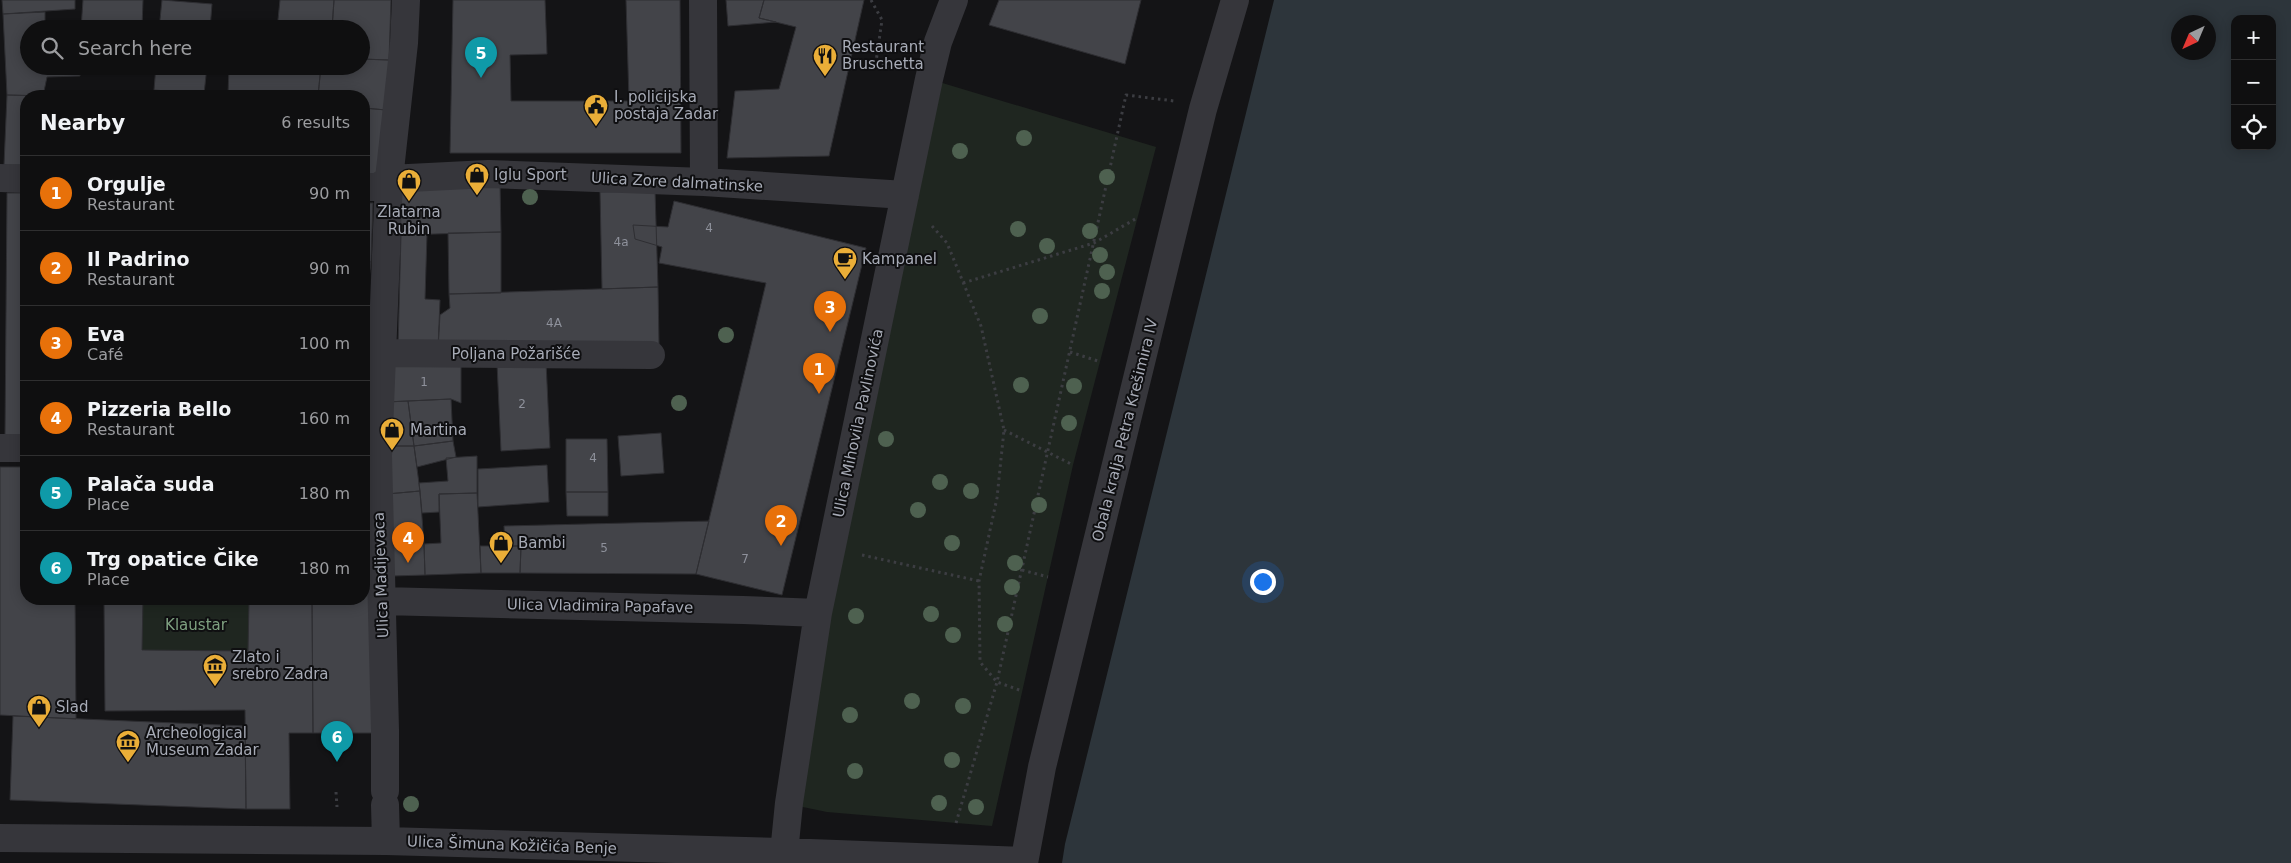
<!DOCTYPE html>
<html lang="en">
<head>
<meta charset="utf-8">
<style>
  body { margin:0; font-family:"DejaVu Sans",sans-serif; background:#181819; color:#f1f3f6 }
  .controls { position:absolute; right:15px; top:15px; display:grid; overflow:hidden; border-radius:10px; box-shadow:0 2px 12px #0003 }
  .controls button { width:45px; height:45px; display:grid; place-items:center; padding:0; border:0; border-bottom:1px solid #2f2f30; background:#0f0f10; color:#f1f3f6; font:25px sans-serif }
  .compass { position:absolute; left:2171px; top:15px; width:45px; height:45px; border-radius:50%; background:#0f0f10; box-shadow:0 2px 12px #0003; rotate:224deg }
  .you { position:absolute; left:1262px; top:581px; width:18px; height:18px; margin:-12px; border:4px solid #fff; border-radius:50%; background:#1a73e8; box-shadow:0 0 0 8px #1a73e833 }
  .badge { display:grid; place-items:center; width:32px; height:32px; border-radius:50%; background:#eaae38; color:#fff; font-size:16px; font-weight:700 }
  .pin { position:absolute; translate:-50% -41px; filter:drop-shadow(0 1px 2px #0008) }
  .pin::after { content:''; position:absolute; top:26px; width:18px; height:15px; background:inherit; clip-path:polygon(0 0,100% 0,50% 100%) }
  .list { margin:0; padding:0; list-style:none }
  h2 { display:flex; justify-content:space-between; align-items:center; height:65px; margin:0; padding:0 20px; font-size:21px }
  h2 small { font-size:16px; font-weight:400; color:#9b9c9f }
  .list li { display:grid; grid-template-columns:32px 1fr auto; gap:15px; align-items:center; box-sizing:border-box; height:75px; padding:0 20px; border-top:1px solid #2f2f30 }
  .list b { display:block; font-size:19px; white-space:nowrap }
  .list p { margin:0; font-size:16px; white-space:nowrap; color:#9b9c9f }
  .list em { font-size:16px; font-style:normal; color:#9b9c9f }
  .icon { flex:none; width:28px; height:28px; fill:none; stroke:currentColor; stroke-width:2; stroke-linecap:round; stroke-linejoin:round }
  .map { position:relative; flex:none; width:2291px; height:863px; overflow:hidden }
  .search { position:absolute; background:#0f0f10; box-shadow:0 2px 12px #0003; left:20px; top:20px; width:350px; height:55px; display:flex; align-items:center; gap:12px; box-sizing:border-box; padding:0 18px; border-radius:28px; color:#9b9c9f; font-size:19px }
  .panel { position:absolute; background:#0f0f10; box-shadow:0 2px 12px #0003; left:20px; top:90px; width:350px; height:515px; border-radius:20px }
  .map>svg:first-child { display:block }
  .green { fill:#1f2620 }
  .water { fill:#2d353b; fill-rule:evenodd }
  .building { fill:#434449; stroke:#2e2e32 }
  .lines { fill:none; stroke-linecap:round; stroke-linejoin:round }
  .path { stroke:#3c3d42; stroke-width:3; stroke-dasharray:2.5 4; stroke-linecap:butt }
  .minor { stroke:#36363b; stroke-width:28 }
  .tree { fill:#4e6150 }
  .labels { text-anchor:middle; stroke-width:4; stroke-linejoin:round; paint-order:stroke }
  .number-label { font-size:12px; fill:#8e919b }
  .poi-label { font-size:15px; fill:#a7abb6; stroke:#0f0f11; text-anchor:start }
  .street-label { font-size:15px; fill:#a7abb6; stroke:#0f0f11 }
  .park-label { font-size:15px; fill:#7ea080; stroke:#0f0f11 }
</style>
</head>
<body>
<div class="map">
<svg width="2291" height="863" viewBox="0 0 2291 863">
  <rect width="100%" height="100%" fill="#141416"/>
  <path class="green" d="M929,79l227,68 -83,318 -81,361 -165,-14 -29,-6 20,-193z
    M143,599h106l-1,52 -106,-1z"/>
  <path class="water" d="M1274,0h1017v863h-1229l3,-19zM2235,19h37v127h-37zM2178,22h30v30h-30z"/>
  <path class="building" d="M2,0h73v9l-72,5z
    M83,0h60l-1,29h-61z
    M162,0l50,4 -2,25h-51z
    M280,0h54l-2,29h-55z
    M334,0h57l-2,60 -28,-1v-30l-29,-1z
    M453,0h92l2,54 -37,1 1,46h118l-3,-101h54l1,153h-231z
    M726,0h38l-5,18 17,4 -48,4z
    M764,0h100l-35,156 -102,2 8,-67 44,-2 17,-62 -37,-9z
    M999,0h142l-16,64 -136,-39z
    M45,12v17h-16v37h51v10l-33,1 -4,19 -36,-1 -4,-81z
    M361,59l28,1 -3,50 -22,-2v-12h-46l3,-30h40z
    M156,66h51l-3,28 -50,-4z
    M229,66h92l-3,30 -90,-1z
    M183,93l45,2 20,1h-65z
    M7,95l42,1h-23v69h-22z
    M364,108l22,2 -3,67 -19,-1z
    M500,185l1,47 -100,3 -2,-47z
    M655,191l3,96 -56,2 -2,-97z
    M7,193h19v243l-21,-1z
    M674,201l192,47 -84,347 -86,-21 70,-291 -107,-20 3,-16 -27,-8 -2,-14 35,2z
    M364,203h9l-2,59 -7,-1z
    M501,232v61l-52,1 -1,-61z
    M427,234l-2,65 15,1 -2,49 -40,-2 3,-112z
    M364,261l7,1 -3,25h-4z
    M364,287h4l2,49h-6z
    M658,287l1,57 -221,5 2,-34 10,-7 -1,-14z
    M364,336h6v23l-6,-1z
    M461,359v44l-10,-4 -65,3 2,-42z
    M546,362l4,86 -49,3 -4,-88z
    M364,367h5l1,81h-6z
    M451,399l2,42 -39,5 -6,-45z
    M408,401l6,45h-26l-2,-44z
    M661,433l3,40 -43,3 -3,-40z
    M566,439h41l1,53h-42z
    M453,441l3,16 -39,10 -3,-21z
    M388,446h26l6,45 -33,3z
    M477,456v37l-38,1v18l-17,1 -3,-30 29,-2 -2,-23z
    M547,465l2,37 -71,5v-38z
    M0,467h26v132h49l1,120 -76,-4z
    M420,491l4,53 -34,-1 -3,-49z
    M566,492h42v24h-41z
    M477,493l4,80 -56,2 -1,-31 17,-1 -2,-49z
    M364,497l8,1 2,56h-10z
    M709,521l-13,53 -176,-1 1,-27h-16l-1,-20z
    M390,543l34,1 1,31 -33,1z
    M480,546h41l-1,27h-39z
    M364,554h10l1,179h-62l-1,-134h52z
    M104,599h39l-1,51 106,1 1,-52h63l1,134h-24l1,76h-44l-1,-99 -140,1z
    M13,716l232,10 1,83 -236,-9z"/>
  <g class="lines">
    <path class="path" d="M871,0l11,20 -6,42 22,7
      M932,226l15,17 34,83 23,104 -7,68 -18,83 1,81 17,20 25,9
      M963,283l131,-40 43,-25
      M1070,352l28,9
      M1004,430l69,35
      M862,555l117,26
      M1022,570l26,7
      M336,792l1,15
      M956,823l41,-141 129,-587 48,6"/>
    <path class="minor" d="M703,0l1,182
      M0,178l26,1
      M389,179l99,-5 216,8 201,13
      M364,187h14l11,-8
      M381,353l270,2
      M0,448h26
      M382,601l361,9 75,3
      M385,791v-61l-7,-274 11,-277 15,-136 2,-43
      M385,805l1,36
      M0,838l386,3 397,11 241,9
      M783,863l6,-60 29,-190 111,-534 9,-37 16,-42
      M1024,863l18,-96 161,-658 32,-109"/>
  </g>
  <g class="tree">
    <circle cx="1024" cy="138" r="8"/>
    <circle cx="960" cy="151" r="8"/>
    <circle cx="1107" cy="177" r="8"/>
    <circle cx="530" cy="197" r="8"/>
    <circle cx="1018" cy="229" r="8"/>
    <circle cx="1090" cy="231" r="8"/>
    <circle cx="1047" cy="246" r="8"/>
    <circle cx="1100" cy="255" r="8"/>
    <circle cx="1107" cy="272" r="8"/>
    <circle cx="1102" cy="291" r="8"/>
    <circle cx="1040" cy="316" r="8"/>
    <circle cx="726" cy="335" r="8"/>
    <circle cx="1021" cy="385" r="8"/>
    <circle cx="1074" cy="386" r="8"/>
    <circle cx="679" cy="403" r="8"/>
    <circle cx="1069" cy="423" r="8"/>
    <circle cx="886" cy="439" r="8"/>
    <circle cx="940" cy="482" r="8"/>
    <circle cx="971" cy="491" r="8"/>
    <circle cx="1039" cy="505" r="8"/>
    <circle cx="918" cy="510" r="8"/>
    <circle cx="952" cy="543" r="8"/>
    <circle cx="1015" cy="563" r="8"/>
    <circle cx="1012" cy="587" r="8"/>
    <circle cx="931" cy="614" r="8"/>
    <circle cx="856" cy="616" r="8"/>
    <circle cx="1005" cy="624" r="8"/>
    <circle cx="953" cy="635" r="8"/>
    <circle cx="912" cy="701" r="8"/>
    <circle cx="963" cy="706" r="8"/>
    <circle cx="850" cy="715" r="8"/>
    <circle cx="952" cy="760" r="8"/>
    <circle cx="855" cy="771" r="8"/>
    <circle cx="939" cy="803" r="8"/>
    <circle cx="411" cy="804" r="8"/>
    <circle cx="976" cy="807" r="8"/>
  </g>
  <defs>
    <symbol id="restaurant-pin" viewBox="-11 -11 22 30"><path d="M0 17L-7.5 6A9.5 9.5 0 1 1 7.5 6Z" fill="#eaae38" stroke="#0f0f11"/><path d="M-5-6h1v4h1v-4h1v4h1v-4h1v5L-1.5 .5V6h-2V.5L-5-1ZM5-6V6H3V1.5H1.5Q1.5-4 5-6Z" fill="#111"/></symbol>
    <symbol id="civic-pin" viewBox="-11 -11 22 30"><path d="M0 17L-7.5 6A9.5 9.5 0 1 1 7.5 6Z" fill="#eaae38" stroke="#0f0f11"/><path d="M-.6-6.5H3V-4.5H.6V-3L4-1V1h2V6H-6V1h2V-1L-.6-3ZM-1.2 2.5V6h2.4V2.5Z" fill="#111"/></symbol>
    <symbol id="shop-pin" viewBox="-11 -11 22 30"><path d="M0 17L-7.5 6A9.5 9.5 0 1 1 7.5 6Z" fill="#eaae38" stroke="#0f0f11"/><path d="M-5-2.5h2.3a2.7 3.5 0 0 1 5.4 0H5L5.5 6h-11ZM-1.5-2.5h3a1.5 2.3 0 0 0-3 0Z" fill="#111"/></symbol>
    <symbol id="cafe-pin" viewBox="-11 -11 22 30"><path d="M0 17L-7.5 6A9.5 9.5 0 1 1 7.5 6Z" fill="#eaae38" stroke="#0f0f11"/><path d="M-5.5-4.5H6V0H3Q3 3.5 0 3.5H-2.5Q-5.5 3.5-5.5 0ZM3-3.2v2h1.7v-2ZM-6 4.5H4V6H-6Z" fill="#111"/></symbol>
    <symbol id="museum-pin" viewBox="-11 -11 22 30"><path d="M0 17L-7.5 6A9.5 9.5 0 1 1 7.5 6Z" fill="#eaae38" stroke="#0f0f11"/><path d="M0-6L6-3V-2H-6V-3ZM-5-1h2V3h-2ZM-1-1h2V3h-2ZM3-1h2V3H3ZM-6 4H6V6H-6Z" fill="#111"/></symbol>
  </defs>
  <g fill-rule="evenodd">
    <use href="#restaurant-pin" x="811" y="42" width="28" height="38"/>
    <use href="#civic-pin" x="582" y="92" width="28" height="38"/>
    <use href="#shop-pin" x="463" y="161" width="28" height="38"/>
    <use href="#shop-pin" x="395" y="167" width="28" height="38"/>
    <use href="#cafe-pin" x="831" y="245" width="28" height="38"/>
    <use href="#shop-pin" x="378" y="416" width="28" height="38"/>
    <use href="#shop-pin" x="487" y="529" width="28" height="38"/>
    <use href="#museum-pin" x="201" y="652" width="28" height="38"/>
    <use href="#shop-pin" x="25" y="693" width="28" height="38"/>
    <use href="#museum-pin" x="114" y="728" width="28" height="38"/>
  </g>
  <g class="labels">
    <g class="number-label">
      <text x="709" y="232">4</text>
      <text x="621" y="246">4a</text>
      <text x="554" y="327">4A</text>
      <text x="424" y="386">1</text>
      <text x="522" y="408">2</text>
      <text x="593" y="462">4</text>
      <text x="604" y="552">5</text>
      <text x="745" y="563">7</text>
    </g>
    <g class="poi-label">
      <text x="842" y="52">Restaurant<tspan x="842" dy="17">Bruschetta</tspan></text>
      <text x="614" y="102">I. policijska<tspan x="614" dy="17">postaja Zadar</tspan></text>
      <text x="494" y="180">Iglu Sport</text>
      <text x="409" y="217" text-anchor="middle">Zlatarna<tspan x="409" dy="17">Rubin</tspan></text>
      <text x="862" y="264">Kampanel</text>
      <text x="410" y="435">Martina</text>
      <text x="518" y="548">Bambi</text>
      <text x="232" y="662">Zlato i<tspan x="232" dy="17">srebro Zadra</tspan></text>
      <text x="56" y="712">Slad</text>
      <text x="146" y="738">Archeological<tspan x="146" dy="17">Museum Zadar</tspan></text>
    </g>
    <g class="street-label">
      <text transform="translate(677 182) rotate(3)" y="5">Ulica Zore dalmatinske</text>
      <text x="516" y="359">Poljana Požarišće</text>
      <text transform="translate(858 423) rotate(-78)" y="5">Ulica Mihovila Pavlinovića</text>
      <text transform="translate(1125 430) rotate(-76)" y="5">Obala kralja Petra Krešimira IV</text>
      <text transform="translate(381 575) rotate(-92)" y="5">Ulica Madijevaca</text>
      <text transform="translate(600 606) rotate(1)" y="5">Ulica Vladimira Papafave</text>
      <text transform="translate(512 845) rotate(2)" y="5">Ulica Šimuna Kožičića Benje</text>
    </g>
    <g class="park-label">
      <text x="196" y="630">Klaustar</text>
    </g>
  </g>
</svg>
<div class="controls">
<button>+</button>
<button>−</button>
<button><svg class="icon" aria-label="locate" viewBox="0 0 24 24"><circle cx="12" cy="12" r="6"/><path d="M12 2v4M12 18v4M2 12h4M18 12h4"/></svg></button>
</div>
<svg class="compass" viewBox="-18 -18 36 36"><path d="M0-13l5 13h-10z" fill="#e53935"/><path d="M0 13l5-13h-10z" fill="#9b9c9f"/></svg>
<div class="you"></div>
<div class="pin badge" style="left:819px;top:394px;background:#e8710a">1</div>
<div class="pin badge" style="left:781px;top:546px;background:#e8710a">2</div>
<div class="pin badge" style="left:830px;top:332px;background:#e8710a">3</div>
<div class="pin badge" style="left:408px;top:563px;background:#e8710a">4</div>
<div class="pin badge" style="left:481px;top:78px;background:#0f9aa8">5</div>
<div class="pin badge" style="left:337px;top:762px;background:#0f9aa8">6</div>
<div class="search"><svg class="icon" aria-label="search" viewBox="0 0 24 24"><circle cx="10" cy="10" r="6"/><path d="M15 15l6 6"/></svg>Search here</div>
<section class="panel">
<h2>Nearby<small>6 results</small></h2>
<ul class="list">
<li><span class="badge" style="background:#e8710a">1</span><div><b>Orgulje</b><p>Restaurant</p></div><em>90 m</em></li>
<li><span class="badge" style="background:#e8710a">2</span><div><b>Il Padrino</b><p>Restaurant</p></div><em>90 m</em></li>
<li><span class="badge" style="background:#e8710a">3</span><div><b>Eva</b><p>Café</p></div><em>100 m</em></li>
<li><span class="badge" style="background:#e8710a">4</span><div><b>Pizzeria Bello</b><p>Restaurant</p></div><em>160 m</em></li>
<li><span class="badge" style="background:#0f9aa8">5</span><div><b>Palača suda</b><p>Place</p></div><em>180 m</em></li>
<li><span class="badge" style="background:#0f9aa8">6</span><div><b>Trg opatice Čike</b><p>Place</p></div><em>180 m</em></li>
</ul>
</section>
</div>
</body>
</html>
